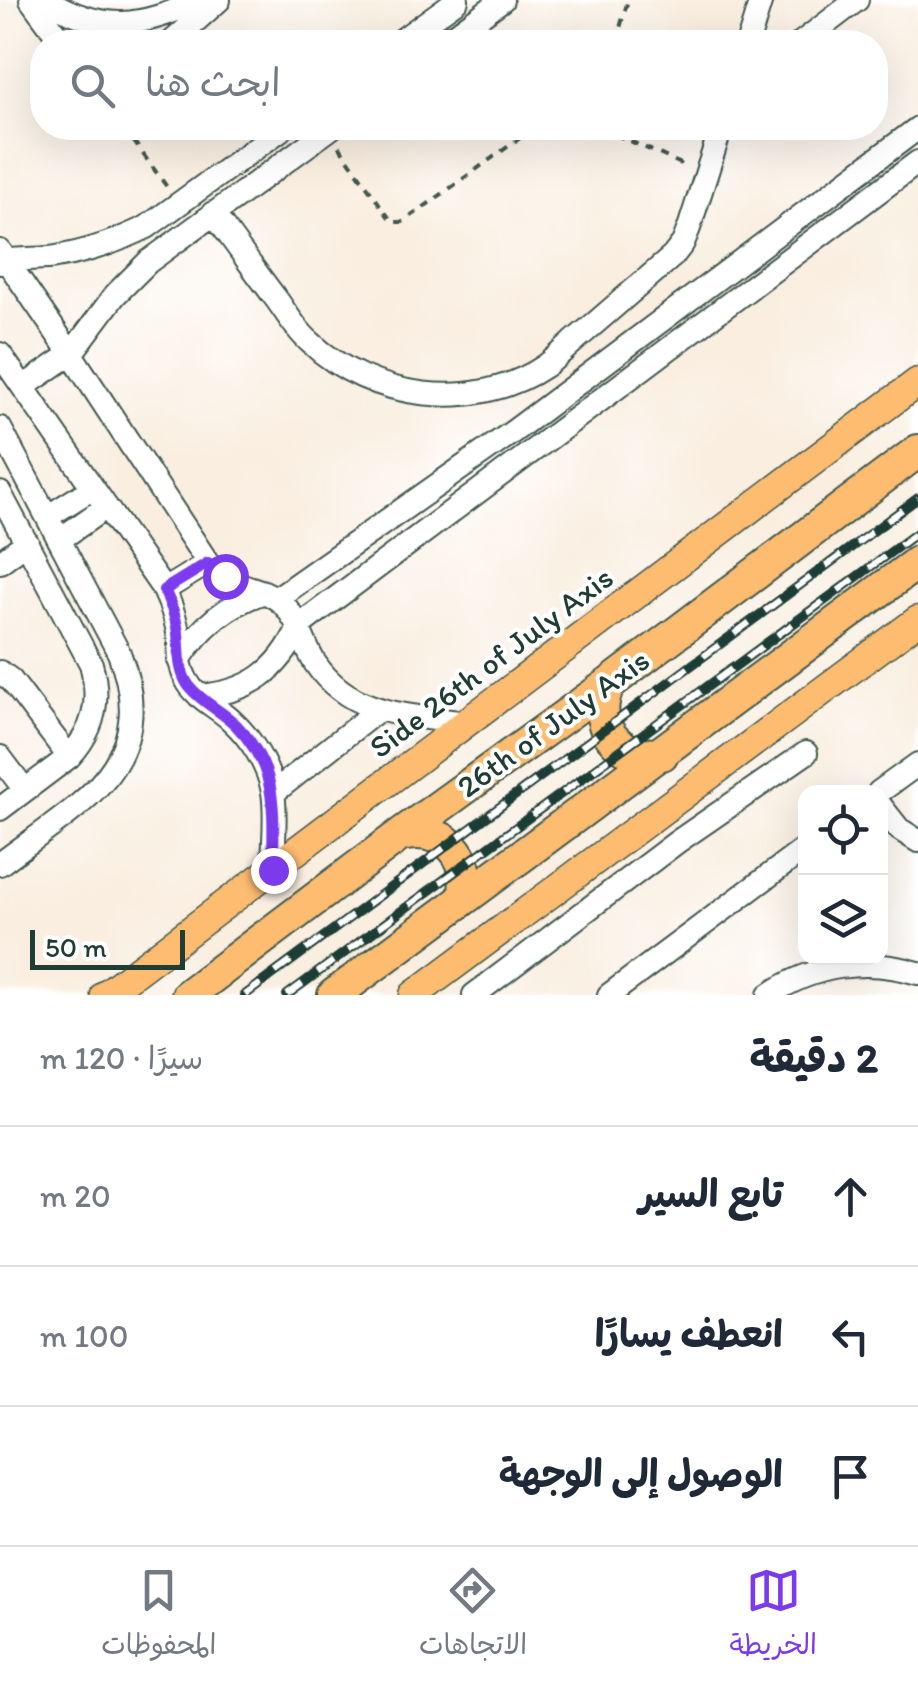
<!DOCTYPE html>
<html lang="ar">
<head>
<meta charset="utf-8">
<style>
  body { margin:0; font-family:Itim,"Playpen Sans Arabic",sans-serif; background:#f6f6f7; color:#1f2937; direction:rtl }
  .controls { position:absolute; right:30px; bottom:30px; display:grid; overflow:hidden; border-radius:20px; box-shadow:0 10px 40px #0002 }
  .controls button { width:90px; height:90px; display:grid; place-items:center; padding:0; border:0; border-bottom:2px solid #e0e1e3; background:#fff; color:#1f2937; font:50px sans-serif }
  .scale { position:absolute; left:30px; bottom:25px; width:155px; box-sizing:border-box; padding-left:10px; border:5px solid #1f3d34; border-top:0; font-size:28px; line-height:35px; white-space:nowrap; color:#1f3d34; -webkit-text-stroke:8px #fff; paint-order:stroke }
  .stop { position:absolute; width:30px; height:30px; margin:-22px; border:8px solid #7c3aed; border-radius:50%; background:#fff }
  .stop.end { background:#7c3aed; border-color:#fff; box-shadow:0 2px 10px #0008 }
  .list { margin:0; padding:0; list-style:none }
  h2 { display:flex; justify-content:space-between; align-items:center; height:130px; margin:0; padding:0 40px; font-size:42px }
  h2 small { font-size:32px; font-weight:400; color:#747a83 }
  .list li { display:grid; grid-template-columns:65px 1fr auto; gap:30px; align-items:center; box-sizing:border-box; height:140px; padding:0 40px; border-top:2px solid #e0e1e3 }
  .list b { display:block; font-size:38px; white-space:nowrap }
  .list em { font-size:32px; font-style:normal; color:#747a83 }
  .icon { flex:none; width:55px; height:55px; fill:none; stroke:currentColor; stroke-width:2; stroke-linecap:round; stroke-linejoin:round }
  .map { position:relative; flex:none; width:918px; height:995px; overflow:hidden; direction:ltr }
  .search { position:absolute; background:#fff; box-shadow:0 10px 40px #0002; left:30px; right:30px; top:30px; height:110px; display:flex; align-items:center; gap:25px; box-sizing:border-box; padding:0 35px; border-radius:40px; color:#747a83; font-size:38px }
  .sheet { height:550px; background:#fff }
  nav { display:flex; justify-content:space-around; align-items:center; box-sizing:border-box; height:140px; border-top:2px solid #e0e1e3; background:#fff; font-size:28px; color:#747a83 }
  nav a { display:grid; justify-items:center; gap:5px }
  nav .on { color:#7c3aed }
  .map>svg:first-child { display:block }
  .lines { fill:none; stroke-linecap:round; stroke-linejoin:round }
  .minor-casing { stroke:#40584e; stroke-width:26 }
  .major-casing { stroke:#40584e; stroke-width:31 }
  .highway-casing { stroke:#40584e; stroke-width:36 }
  .path { stroke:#40584e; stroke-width:4; stroke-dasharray:8 8; stroke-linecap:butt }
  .minor { stroke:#fff; stroke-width:22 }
  .major { stroke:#fdbc70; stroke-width:28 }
  .highway { stroke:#fdbc70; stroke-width:32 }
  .rail-casing { stroke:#1f3d34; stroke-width:10 }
  .rail { stroke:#fff; stroke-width:6; stroke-dasharray:19; stroke-linecap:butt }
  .route { stroke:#7c3aed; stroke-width:12 }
  .labels { text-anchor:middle; stroke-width:8; stroke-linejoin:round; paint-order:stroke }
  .street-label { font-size:32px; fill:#1f3d34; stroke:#fff }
</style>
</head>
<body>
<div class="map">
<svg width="918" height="995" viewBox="0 0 918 995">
  <rect width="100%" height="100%" fill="#fff"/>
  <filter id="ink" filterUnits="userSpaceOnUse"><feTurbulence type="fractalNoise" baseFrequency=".01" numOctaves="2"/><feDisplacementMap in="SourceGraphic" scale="20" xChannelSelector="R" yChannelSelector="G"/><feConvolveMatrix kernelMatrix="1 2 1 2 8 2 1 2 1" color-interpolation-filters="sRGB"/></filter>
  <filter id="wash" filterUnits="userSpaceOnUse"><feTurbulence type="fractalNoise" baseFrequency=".0048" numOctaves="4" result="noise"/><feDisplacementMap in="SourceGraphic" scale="40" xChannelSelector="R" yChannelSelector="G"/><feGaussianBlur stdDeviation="2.25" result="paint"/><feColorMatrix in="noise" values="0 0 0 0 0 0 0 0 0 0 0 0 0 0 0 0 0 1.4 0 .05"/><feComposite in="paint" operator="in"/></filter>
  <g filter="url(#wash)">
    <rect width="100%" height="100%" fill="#f9eee0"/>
  </g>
  <g filter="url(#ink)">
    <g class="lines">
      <defs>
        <path id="minor" d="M31,0l31,42
          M47,0c55,33 95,28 152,0
          M172,42l47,-42
          M399,42l58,-42
          M445,42l57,-42
          M748,42l13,-42
          M802,42l55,-42
          M213,213c21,29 42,58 64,87 10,14 20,31 33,42 60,57 164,72 235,24 14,-10 27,-24 41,-35 29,-25 58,-50 87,-75l10,-13 6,-15 32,-100
          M0,251l71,103 137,209c10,8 20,15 32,21 15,6 30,8 42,19 18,17 20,40 33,60 36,54 96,52 153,60
          M1,263c11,-6 39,-3 55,-6 32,-5 62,-16 91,-30l136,-99
          M0,354l164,236c8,17 14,33 15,52 1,14 0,24 7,37 9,19 30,27 45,41 20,18 37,45 42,72 4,25 0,53 0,77
          M23,387l48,-33 44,-59 33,-33 183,-134
          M0,428l119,225c44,113 -43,153 -119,211
          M0,493l91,171c10,36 4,66 -22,93l-69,52
          M47,517l46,-29
          M59,540l47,-33
          M0,562l27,-20
          M164,590l44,-27
          M277,598l237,-167 404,-303
          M179,660c22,-34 48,-55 85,-68
          M0,672l11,8 58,77
          M199,696c51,-4 80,-25 101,-71l618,-463
          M0,757l25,33
          M879,792l39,-28
          M273,793l105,-83
          M880,805l19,24 19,12
          M474,995l203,-153 129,-89
          M609,995l197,-147
          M769,995c44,-30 98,-38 149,-22"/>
        <path id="major" d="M105,995l813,-613
          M414,995l504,-375"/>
        <path id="highway" d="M609,684c-20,41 9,76 53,70
          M400,835c43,-10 73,19 64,62
          M188,995l212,-160 209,-151 309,-233
          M334,995l584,-433"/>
      </defs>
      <use href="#minor" class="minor-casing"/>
      <use href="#major" class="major-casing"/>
      <use href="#highway" class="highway-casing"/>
      <path class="path" d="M616,42l12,-42
        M124,128l43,59
        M601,128l87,39
        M339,146l51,73 5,3h8l131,-94"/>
      <use href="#minor" class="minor"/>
      <use href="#major" class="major"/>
      <use href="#highway" class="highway"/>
      <defs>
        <path id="rail" d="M245,995l673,-497
          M287,995l631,-463"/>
      </defs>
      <use href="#rail" class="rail-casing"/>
      <use href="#rail" class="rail"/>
    </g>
  </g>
  <g class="lines" filter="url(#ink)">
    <path class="route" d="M225,576l-17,-13 -44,27c6,12 11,24 13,37 4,20 -1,41 12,59 12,16 33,25 47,39 44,45 37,88 37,145"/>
  </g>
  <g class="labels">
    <g class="street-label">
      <text transform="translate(491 662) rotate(-37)" y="11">Side 26th of July Axis</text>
      <text transform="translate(553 723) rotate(-36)" y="11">26th of July Axis</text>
    </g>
  </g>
</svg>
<div class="controls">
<button><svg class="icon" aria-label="locate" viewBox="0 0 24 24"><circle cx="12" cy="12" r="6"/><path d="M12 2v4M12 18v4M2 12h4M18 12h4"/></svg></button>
<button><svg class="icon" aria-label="layers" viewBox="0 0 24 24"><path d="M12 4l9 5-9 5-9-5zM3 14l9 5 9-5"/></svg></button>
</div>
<div class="scale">50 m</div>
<div class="stop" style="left:225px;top:576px"></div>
<div class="stop end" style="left:273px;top:870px"></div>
<div class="search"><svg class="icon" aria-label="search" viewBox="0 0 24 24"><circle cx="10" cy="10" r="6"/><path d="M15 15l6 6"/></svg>ابحث هنا</div>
</div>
<section class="sheet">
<h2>2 دقيقة<small>سيرًا · 120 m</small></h2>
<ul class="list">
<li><svg class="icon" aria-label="ahead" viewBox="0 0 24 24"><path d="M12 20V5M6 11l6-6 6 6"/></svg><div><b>تابع السير</b></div><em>20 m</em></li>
<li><svg class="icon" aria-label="left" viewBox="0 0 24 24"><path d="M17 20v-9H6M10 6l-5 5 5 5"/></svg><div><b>انعطف يسارًا</b></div><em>100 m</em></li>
<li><svg class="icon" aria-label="arrive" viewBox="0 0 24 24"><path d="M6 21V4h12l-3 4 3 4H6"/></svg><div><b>الوصول إلى الوجهة</b></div></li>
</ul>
</section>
<nav>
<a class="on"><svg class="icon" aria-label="map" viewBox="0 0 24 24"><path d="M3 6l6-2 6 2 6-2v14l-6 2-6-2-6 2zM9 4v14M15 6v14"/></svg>الخريطة</a>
<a><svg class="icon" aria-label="directions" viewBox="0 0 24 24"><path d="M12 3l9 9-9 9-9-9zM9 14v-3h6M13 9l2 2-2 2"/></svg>الاتجاهات</a>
<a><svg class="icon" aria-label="saved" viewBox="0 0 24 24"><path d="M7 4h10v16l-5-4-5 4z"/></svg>المحفوظات</a>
</nav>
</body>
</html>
